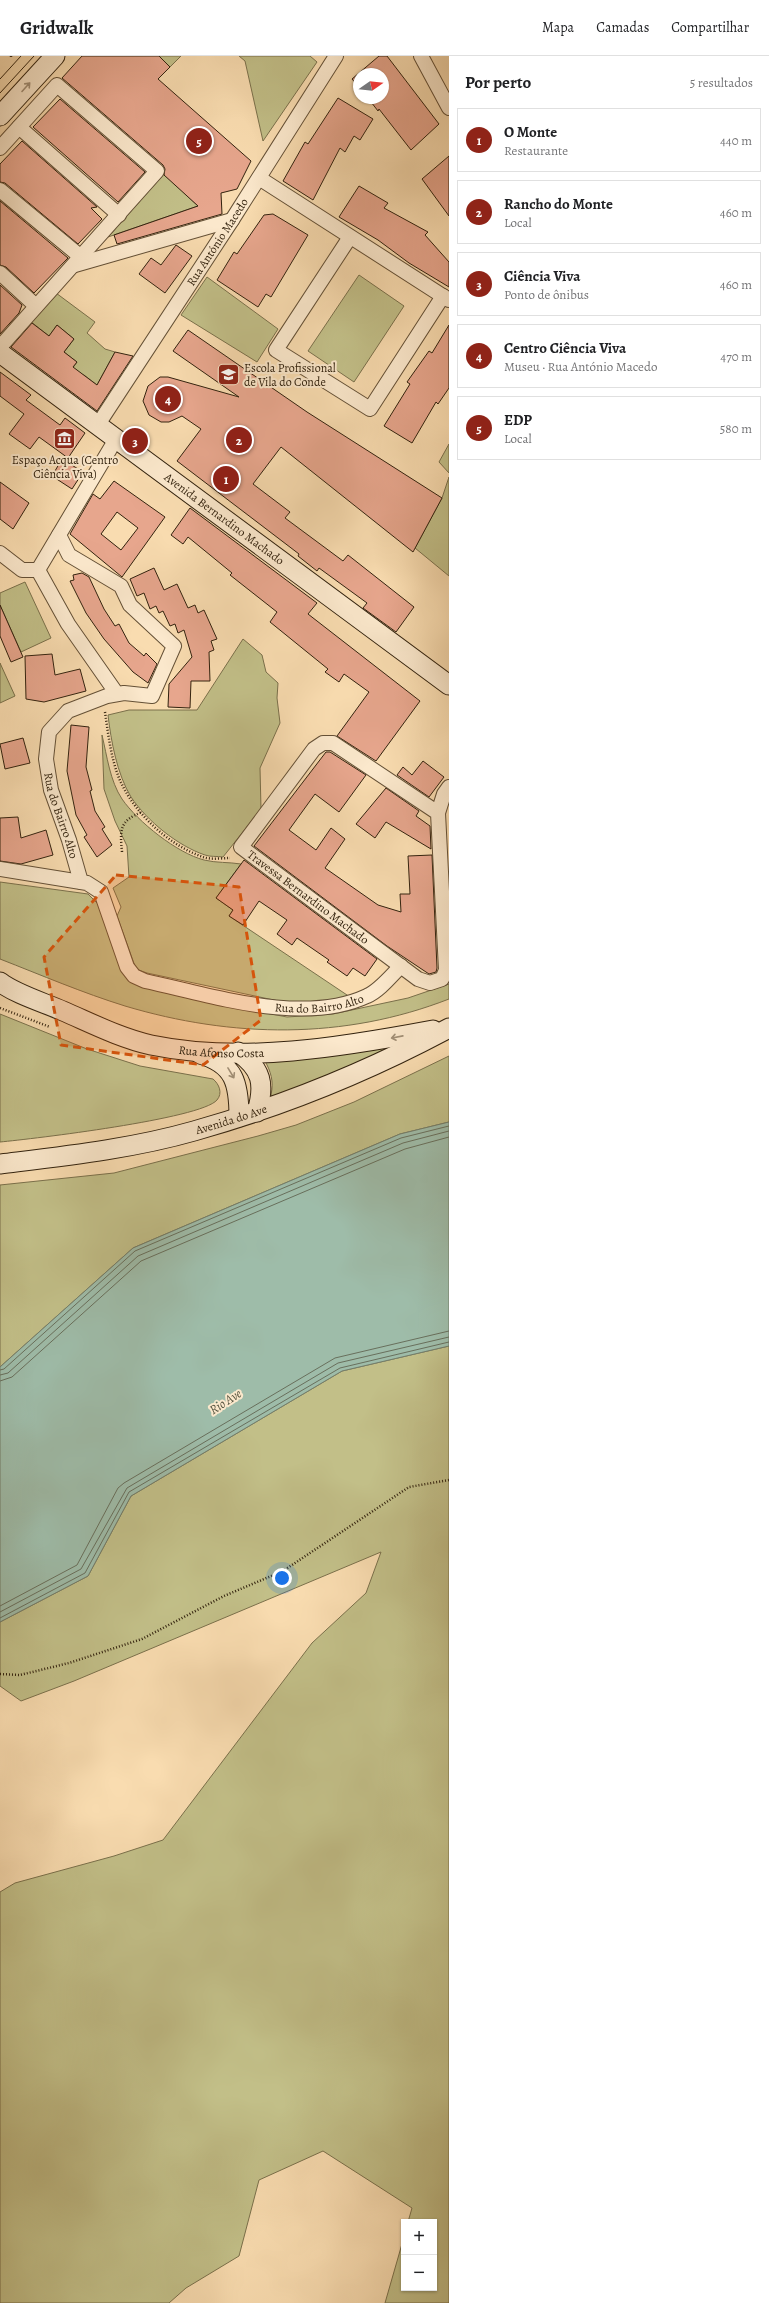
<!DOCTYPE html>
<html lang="pt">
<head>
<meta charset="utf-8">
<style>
  body { margin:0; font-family:Alegreya,serif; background:#f2f2f2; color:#202124 }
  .controls { position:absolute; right:12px; bottom:12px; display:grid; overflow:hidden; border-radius:0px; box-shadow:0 1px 3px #0004 }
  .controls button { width:36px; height:36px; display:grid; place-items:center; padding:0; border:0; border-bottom:1px solid #e0e0e0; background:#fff; color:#202124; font:20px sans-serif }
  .compass { position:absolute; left:353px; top:12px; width:36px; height:36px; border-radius:50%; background:#fff; box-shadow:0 1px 3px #0004; rotate:76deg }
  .you { position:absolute; left:282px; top:1522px; width:14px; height:14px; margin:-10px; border:3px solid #fff; border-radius:50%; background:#1a73e8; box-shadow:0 0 0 6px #1a73e833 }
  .badge { display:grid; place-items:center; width:26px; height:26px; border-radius:50%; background:#8f2418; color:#fff; font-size:13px; font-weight:700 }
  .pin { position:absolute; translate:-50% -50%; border:2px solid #fff; box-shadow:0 1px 4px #0006 }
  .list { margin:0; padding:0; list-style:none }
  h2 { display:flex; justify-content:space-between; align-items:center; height:52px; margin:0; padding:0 16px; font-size:17px }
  h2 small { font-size:13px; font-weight:400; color:#757577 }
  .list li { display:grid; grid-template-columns:26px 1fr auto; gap:12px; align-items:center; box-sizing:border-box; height:64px; margin:0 8px 8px; padding:0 8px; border:1px solid #e0e0e0; border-radius:0px }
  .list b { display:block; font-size:15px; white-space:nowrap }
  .list p { margin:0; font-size:13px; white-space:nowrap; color:#757577 }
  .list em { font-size:13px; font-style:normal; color:#757577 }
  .map { position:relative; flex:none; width:449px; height:2247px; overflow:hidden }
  header { display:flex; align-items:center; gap:24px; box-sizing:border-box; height:56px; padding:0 20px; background:#fff; border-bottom:1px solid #e0e0e0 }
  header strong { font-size:19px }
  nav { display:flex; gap:22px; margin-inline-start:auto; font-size:14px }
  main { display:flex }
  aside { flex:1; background:#fff }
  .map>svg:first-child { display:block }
  .green { fill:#c2bf88; stroke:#7a704b }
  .water { fill:#9ebca9; stroke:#737e6b }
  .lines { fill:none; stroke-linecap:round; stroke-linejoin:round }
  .shore { stroke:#686f5c; stroke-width:1 }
  .building { fill:#e7a68d; stroke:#32220e; fill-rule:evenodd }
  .street-casing { stroke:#645036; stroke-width:16 }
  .secondary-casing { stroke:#32220e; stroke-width:21 }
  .path { stroke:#32220e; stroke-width:2.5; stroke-dasharray:1 2; stroke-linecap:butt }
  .street { stroke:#fbe8cc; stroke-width:14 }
  .secondary { stroke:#fbe8cc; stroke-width:19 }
  .tram { stroke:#32220e; stroke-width:1 }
  .oneway { stroke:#a18f76 }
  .marked { fill:#d6540c; fill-opacity:0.2; stroke:#d6540c; stroke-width:3; stroke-dasharray:8 5; stroke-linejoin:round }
  .labels { text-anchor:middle; stroke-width:4; stroke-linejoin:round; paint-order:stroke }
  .street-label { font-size:12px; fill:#32220e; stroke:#fbe8cc }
  .poi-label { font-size:12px; fill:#32220e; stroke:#fbe8cc; text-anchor:start }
  .water-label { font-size:13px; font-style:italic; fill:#52503c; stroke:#fbe8cc }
</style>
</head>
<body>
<header>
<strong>Gridwalk</strong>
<nav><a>Mapa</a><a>Camadas</a><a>Compartilhar</a></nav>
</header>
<main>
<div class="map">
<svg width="449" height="2247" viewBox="0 0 449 2247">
  <rect width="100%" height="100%" fill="#f9dcb0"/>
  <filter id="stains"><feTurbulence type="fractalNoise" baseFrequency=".005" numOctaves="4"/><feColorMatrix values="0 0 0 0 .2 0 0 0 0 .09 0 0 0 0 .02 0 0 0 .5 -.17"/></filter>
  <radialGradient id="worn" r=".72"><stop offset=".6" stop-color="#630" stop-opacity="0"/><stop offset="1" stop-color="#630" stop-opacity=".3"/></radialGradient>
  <path class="green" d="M159,0h22l-11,11z
    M239,0h71l7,6 -54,79 -18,-80z
    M164,118l34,32 -90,31z
    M359,219l45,31 -50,76 -46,-31z
    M207,221l71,52 -21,33 -76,-47z
    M56,237l39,29 -8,11 18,16 10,3 -18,33 -13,-10 -14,-3 7,-10 -13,-10 10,-13 -17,-14 -8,11 -19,-15z
    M449,388v29l-10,-11z
    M449,421v99l-34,-28 27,-50z
    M25,526l26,56 -30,14 -21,-47v-12z
    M243,583l19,16 4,17 12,11 -1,15 3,25 -20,45 1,41 -38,48c-6,-1 -13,0 -18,-2 -27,-9 -58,-34 -74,-58 -14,-23 -20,-56 -23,-82l21,-5h68z
    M0,607l15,33 -15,7z
    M102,679c5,21 8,46 20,64 16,23 55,54 82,61 12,3 25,2 37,4l-25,34 17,12 -4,6 121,81 -39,6 -28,-1 -136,-29 -11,-4 -19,-53 4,-9 -8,-19 16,-11 -2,-31 -12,-25 -11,-32z
    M0,826l88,12 10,10 44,83 50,12 95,18 46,-3 75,-16 41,-14v15c-105,41 -217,39 -324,7 -42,-13 -84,-31 -125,-47z
    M0,958l87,35 53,17 73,13c6,5 10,14 4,21 -16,19 -185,39 -217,42z
    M428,978l-154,63 -3,-2c3,-14 0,-23 -7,-36z
    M449,1000v66l-49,12 -267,114 -133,119v-182l114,-12 144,-37 38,-11 58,-23z
    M449,1290v957h-64l19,-66v51h30v-66h-26l4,-14 -89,-57 -64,29 -20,76 -53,32 -17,15h-169v-411l15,-9 99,-27 49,-16 149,-197 54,-50 15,-41 -307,129 -53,20 -21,-15v-64l88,-46 43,-80 211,-125z"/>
  <path class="water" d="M449,1066v224l-107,25 -211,125 -43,80 -88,46v-255l133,-119 267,-114z"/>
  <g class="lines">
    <path class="shore" d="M0,1314l4,-1 131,-118 266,-113 48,-12
      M0,1319l8,-2 130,-117 265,-113 46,-12
      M0,1325l12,-4 129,-116 264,-112 44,-12
      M0,1550l77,-41 41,-77 6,-5 211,-125 114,-27
      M0,1556l81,-43 46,-81 211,-125 111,-26
      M0,1562l85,-45 44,-81 211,-124 109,-26"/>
  </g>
  <path class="building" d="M82,0h77l11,11 -12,12 93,82 -14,28 -16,4 1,21 -105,30 -3,-9 84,-29 -34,-31 1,-6 -2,-4 -101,-87z
    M379,0h8l52,68 -28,26 -32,-41 -1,2 -10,-13h15v-24h-24v13l-7,-8z
    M338,42l35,21 -13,21 -6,-4 -9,16 -5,-4 -27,52 -30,-19 22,-39 3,2z
    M60,43l85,73 -27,30 -85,-75z
    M22,85l75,66 -6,1 11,11 -24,25 -73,-61 -5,-1v-18z
    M449,100v60l-27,-37z
    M359,130l29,17 -4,5 44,24 -3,3 24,27v25l-40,-24 -31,-23 -39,-23z
    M0,145l68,57 -34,35 -28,-26 -6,-2z
    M273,158l35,21 -37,62 -5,-3 -8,13 -41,-27 17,-28 3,2 27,-39z
    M176,189l16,11 -27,37 -26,-19 12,-16 10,7z
    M0,229l22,20 -3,8 -19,21z
    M32,267l17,13 8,-11 17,14 -10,13 13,10 -4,5 24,18 18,-33 18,4 -36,55 -86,-64z
    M449,269v63l-11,16 -2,-2 -24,41 -28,-17 26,-42 -3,-2 22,-31 3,2z
    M188,274l119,82 135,86 -29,54 -132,-105 -28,37 37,28 -5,6 58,43 5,-6 66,52 -18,25 -33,-24 4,-5 -48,-35 -2,3 -19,-15 1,-2 -122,-93 24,-32 -19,-13 -13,6h-8l-12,-7 -6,-14 5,-15 12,-9h8l71,20 -66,-46z
    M0,316l31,23 -5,5 34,25 5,-7 20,15 -17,25 -29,-21 -9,12 -21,-15 15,-20 -24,-18z
    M62,403l21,13 -11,17 -20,-13z
    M114,425l51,36 -43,60 -52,-43 23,-40 7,5zM117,456l21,16 -17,22 -20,-16z
    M0,426l29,21 -16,26 -13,-10z
    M190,452l127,95 -9,11 112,87 -44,60 -39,-25 32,-44 -25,-18 -5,8 -14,-10 3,-3 -58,-47 7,-10 -47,-37 2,-2 -44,-36 -5,7 -12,-9z
    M154,512l10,22 13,-6 11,24 7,-3 3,8 6,-3 13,29 -6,2 3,9 -5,2 1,29h-19l-1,27 -22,-1 1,-23 23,-27 -8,-27 -6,3 -3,-9 -5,2 -7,-15 -4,2 -3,-7 -6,3 -6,-16 -7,3 -7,-17z
    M82,517l7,4 15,32 11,17 4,-2 10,19 15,13 2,-3 11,11 -9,19 -15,-11 -29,-33 -18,-26 -16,-32 4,-1 -1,-5z
    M0,549l23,52 -12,5 -11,-26z
    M52,598l3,21 25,-6 6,22 -42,11 -18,-3 -1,-43z
    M71,669l18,2 -3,40 6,23 -2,1 5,20 10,16 -3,2 10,16 -15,12 -13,-20 3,-2 -11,-20 -9,-44z
    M23,682l7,25 -25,6 -5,-25z
    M326,696h4l36,23 -27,37 -24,-18 -26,36 27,20 15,-22 14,11 -20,29 53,37 23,7 -1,-18h10l-2,-38 24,-1 5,113 -1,4 -7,2 -42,-28 -133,-100z
    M423,705l21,16 -15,20 -32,-22 6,-8 9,8z
    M386,732l33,23 -3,5 14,10 1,23 -45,-27 -11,16 -19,-14z
    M18,761l3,21 25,-8 7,25 -32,9 -21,-3v-43z
    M244,804l133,99 -12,17 -12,-8 -6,8 -20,-14 2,-2 -32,-22 -5,7 -15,-11 10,-14 -28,-19 -16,24 -14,-9 4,-6 -17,-12z"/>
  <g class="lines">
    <defs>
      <g id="street">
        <path d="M421,0l28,52"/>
        <path d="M19,71l100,88"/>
        <path d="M0,92l57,-63 100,86 -157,176"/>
        <path d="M259,122l190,122"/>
        <path d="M0,134l81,67"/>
        <path d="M350,181l-74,113 94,59 73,-113"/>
        <path d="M75,209l157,-45"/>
        <path d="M0,217l36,33"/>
        <path id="s1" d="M97,370l135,-206 104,-164"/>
        <path id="s2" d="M59,479l10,20 52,31 9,19 44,41 -22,50 -28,-3 -17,3 -39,15 -19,21 -3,27 5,31 18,50 12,42"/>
        <path d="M0,497l22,17h16"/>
        <path d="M38,514l78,-131"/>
        <path d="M38,514l30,54 49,70"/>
        <path id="s3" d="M438,757l-105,-70h-10l-9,6 -73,98 177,132 12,4 12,-4 4,-9 -8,-157 6,-19 5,-7"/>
        <path id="s4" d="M0,813l87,14 14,9 26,75 7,9 11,5c66,14 158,45 222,15 12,-5 24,-20 34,-30"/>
      </g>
      <g id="secondary">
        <path d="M0,60l55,-60"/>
        <path id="s5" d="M0,297l449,332"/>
        <path id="s6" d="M0,926c15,12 45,21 63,29 28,12 57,27 88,34 92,19 191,2 282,-15"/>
        <path d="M238,996c24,17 27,32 19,60"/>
        <path d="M200,998c35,10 39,30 39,63"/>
        <path id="s7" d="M0,1108c65,-8 131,-15 194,-33 89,-25 173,-59 255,-103"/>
      </g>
    </defs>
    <use href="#street" class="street-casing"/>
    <use href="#secondary" class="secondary-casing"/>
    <path class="path" d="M11,1v-1
      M105,656c3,21 6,46 14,66 14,34 49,67 84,79 8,3 19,1 27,1
      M122,796c-2,-22 -3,-31 20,-40
      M0,952l50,19
      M0,1618l20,1 49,-12 73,-24 82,-43 59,-25 126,-84 40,-7"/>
    <use href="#street" class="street"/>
    <use href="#secondary" class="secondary"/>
    <path class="tram" d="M0,23l21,-23
      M0,37l34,-37"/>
  </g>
  <defs><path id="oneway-shaft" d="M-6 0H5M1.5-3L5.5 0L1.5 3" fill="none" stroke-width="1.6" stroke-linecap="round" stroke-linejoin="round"/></defs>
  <g class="oneway">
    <use href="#oneway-shaft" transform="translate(26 31) rotate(-48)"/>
    <use href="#oneway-shaft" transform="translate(397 981) rotate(169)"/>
    <use href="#oneway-shaft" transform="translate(231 1017) rotate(59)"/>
  </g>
  <path class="marked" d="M116,819l123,12 22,133 -58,45 -142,-20 -17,-88z"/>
  <defs>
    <symbol id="school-square" viewBox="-11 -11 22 22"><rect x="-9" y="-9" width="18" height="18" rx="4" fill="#8f2418" stroke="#fbe8cc"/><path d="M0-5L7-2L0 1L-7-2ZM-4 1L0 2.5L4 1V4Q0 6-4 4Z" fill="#fff"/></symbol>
    <symbol id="museum-square" viewBox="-11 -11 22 22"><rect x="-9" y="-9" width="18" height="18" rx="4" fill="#8f2418" stroke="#fbe8cc"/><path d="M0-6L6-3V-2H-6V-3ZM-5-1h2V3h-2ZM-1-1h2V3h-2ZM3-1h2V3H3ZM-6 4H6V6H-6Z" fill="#fff"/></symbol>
  </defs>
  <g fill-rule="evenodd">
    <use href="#school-square" x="216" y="306" width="25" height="25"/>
    <use href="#museum-square" x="52" y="370" width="25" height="25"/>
  </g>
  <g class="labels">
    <g class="street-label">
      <text dy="4" stroke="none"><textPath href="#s1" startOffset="220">Rua António Macedo</textPath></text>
      <text dy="4" stroke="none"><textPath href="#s5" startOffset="279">Avenida Bernardino Machado</textPath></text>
      <text dy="4" stroke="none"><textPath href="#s2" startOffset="420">Rua do Bairro Alto</textPath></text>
      <text dy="4" stroke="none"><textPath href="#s3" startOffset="353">Travessa Bernardino Machado</textPath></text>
      <text dy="4" stroke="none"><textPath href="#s4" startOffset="385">Rua do Bairro Alto</textPath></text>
      <text dy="4" stroke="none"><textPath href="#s6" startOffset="235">Rua Afonso Costa</textPath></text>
      <text dy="4" stroke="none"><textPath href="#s7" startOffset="236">Avenida do Ave</textPath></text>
    </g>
    <g class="poi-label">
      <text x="244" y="316">Escola Profissional<tspan x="244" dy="14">de Vila do Conde</tspan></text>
      <text x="65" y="408" text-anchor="middle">Espaço Acqua (Centro<tspan x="65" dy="14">Ciência Viva)</tspan></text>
    </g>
    <g class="water-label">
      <text transform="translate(225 1345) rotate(-33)" y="5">Rio Ave</text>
    </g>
  </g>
  <rect width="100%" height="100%" filter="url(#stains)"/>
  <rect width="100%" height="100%" fill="url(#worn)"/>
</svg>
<div class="controls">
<button>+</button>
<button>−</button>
</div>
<svg class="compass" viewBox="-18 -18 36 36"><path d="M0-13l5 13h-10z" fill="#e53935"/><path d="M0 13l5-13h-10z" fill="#757577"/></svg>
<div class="you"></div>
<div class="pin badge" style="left:226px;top:423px">1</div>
<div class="pin badge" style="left:239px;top:384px">2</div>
<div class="pin badge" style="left:135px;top:385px">3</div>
<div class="pin badge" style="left:168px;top:343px">4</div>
<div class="pin badge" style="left:199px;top:85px">5</div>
</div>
<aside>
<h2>Por perto<small>5 resultados</small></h2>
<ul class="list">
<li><span class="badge">1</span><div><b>O Monte</b><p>Restaurante</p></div><em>440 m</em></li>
<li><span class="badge">2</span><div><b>Rancho do Monte</b><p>Local</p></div><em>460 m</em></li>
<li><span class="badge">3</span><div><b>Ciência Viva</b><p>Ponto de ônibus</p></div><em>460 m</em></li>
<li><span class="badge">4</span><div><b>Centro Ciência Viva</b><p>Museu · Rua António Macedo</p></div><em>470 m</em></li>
<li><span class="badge">5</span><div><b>EDP</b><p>Local</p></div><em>580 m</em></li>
</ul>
</aside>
</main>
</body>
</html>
